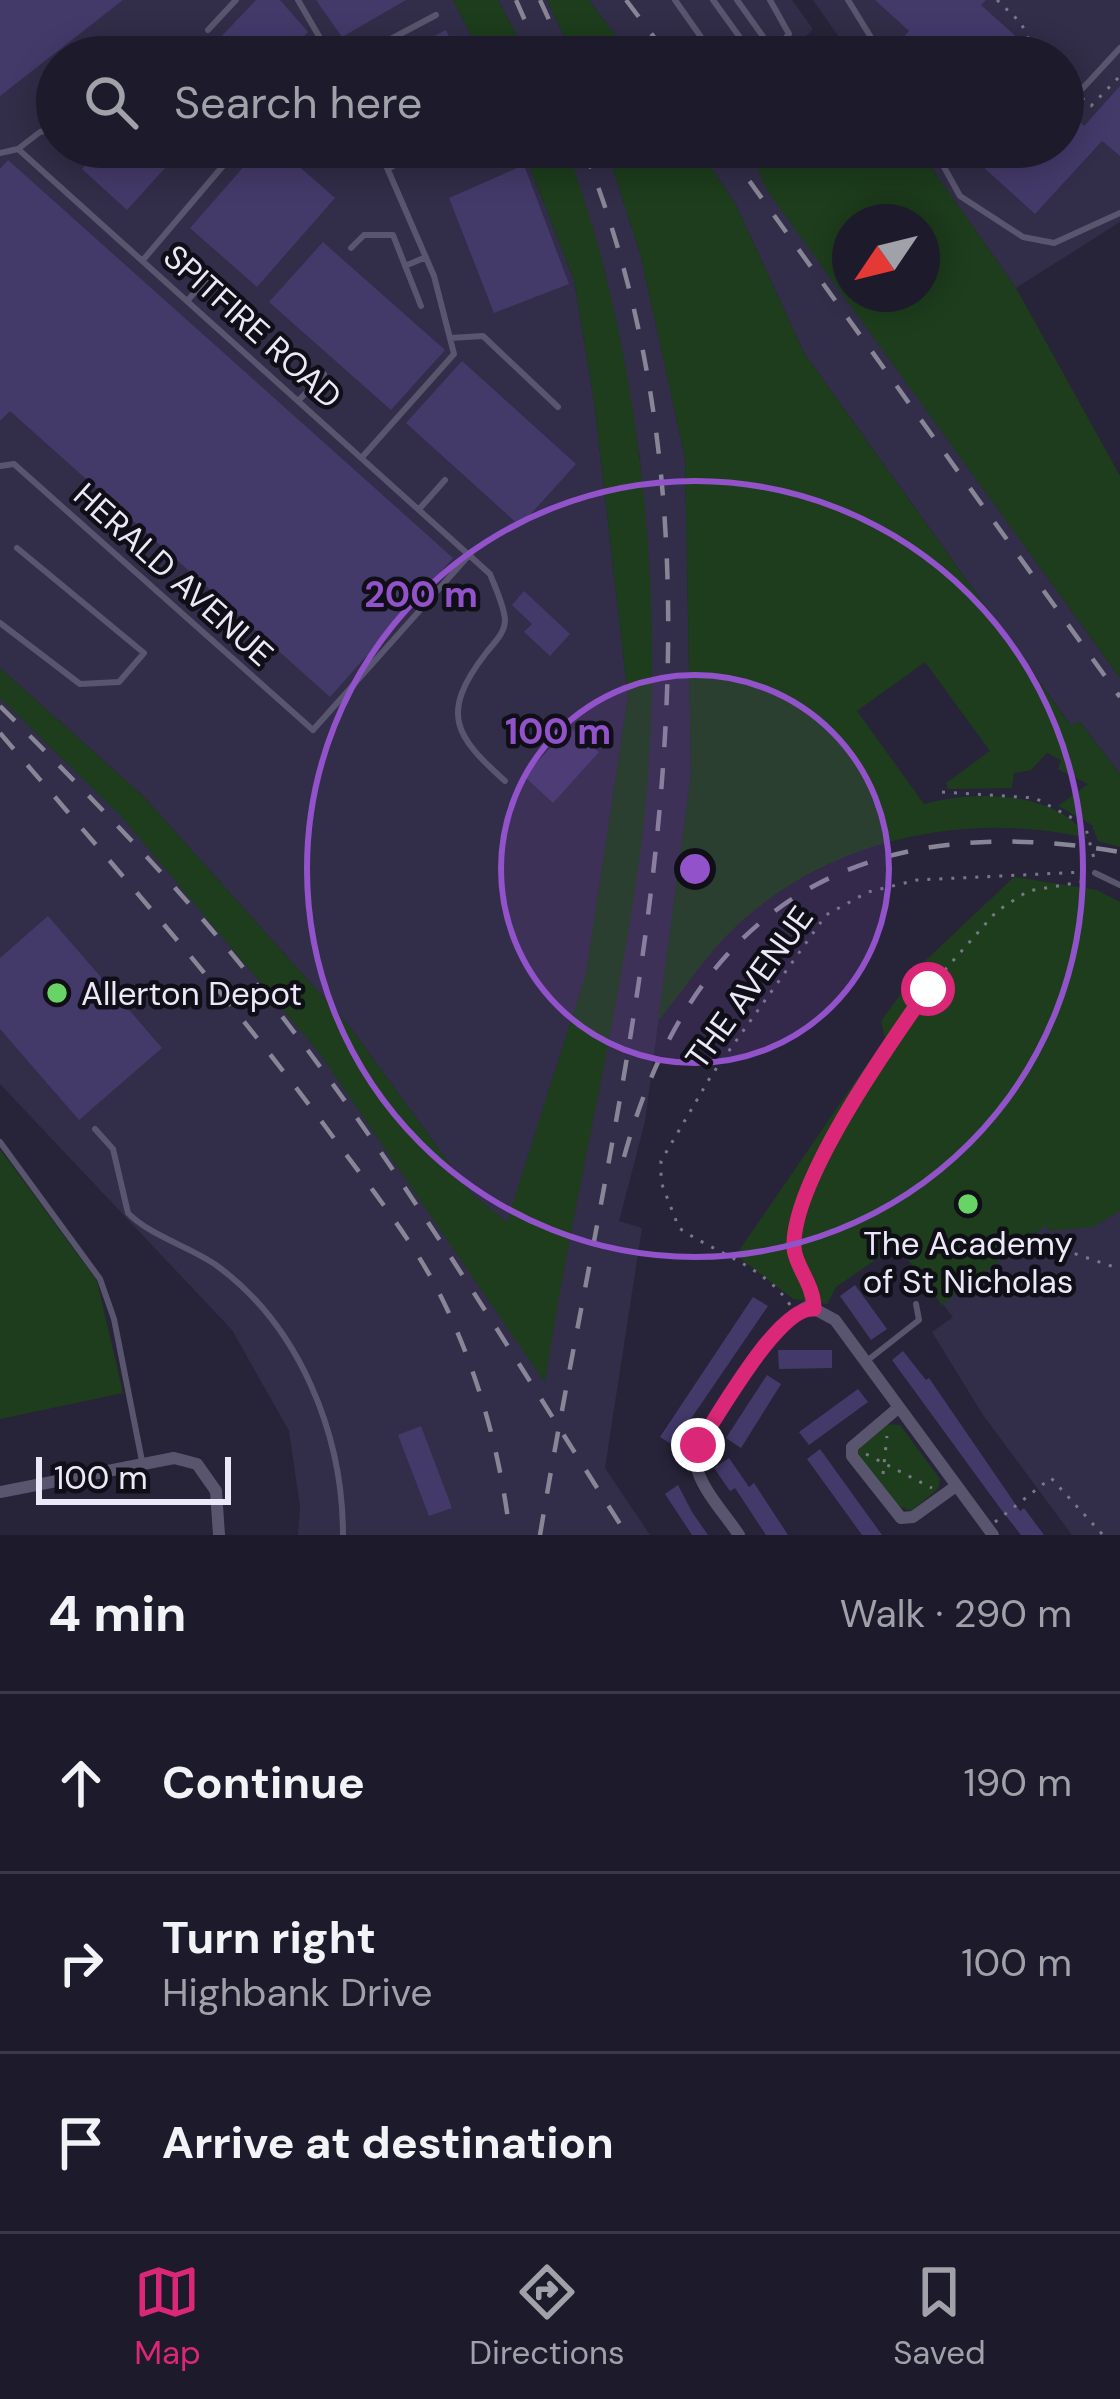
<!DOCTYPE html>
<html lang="en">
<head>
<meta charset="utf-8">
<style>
  body { margin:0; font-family:"DM Sans",sans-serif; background:#252433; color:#f1f3f6 }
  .compass { position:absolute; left:832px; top:204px; width:108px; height:108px; border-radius:50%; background:#1d1b2b; box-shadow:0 6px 30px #0003; rotate:235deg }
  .scale { position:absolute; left:36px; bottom:30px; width:195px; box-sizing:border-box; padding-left:12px; border:6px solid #ebe9f7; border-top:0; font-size:33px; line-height:42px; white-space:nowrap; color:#ebe9f7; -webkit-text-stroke:9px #100f18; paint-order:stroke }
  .stop { position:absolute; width:36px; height:36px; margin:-27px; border:9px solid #db2777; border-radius:50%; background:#fff }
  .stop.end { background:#db2777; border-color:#fff; box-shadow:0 3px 12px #0008 }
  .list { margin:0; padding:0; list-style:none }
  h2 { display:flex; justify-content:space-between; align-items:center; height:156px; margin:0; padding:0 48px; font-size:51px }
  h2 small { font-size:39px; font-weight:400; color:#a0a1a9 }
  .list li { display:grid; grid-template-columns:78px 1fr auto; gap:36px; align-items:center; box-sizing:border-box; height:180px; padding:0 48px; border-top:3px solid #3b3947 }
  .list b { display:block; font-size:45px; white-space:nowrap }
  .list p { margin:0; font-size:39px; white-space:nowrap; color:#a0a1a9 }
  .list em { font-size:39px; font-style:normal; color:#a0a1a9 }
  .icon { flex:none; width:66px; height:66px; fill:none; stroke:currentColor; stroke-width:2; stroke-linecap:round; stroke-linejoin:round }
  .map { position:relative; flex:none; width:1120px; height:1535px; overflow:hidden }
  .search { position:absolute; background:#1d1b2b; box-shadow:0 6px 30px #0003; left:36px; right:36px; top:36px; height:132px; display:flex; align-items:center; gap:30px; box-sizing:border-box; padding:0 42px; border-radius:66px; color:#a0a1a9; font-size:45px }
  .sheet { height:696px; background:#1d1b2b }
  nav { display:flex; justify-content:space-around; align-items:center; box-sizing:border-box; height:168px; border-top:3px solid #3b3947; background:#1d1b2b; font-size:33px; color:#a0a1a9 }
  nav a { display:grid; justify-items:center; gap:6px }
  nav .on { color:#db2777 }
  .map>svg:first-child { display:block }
  .built { fill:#322d48 }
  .green { fill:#1d3d1c; fill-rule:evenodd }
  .building { fill:#443a6a }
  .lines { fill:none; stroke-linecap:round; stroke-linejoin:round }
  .path { stroke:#797789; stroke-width:3; stroke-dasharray:3 9; stroke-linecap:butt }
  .lane { stroke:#59556e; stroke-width:6 }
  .street { stroke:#59556e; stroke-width:12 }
  .rail { stroke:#888597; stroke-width:4.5; stroke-dasharray:21 21; stroke-linecap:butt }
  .route { stroke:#db2777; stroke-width:15 }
  .ring { fill:none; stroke:#9152ca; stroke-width:6 }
  .poi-dot { fill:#68d465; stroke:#100f18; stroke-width:4.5 }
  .labels { text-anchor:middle; stroke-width:9; stroke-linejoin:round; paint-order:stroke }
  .street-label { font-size:33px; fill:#ebe9f7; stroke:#100f18 }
  .poi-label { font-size:33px; fill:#ebe9f7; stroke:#100f18; text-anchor:start }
  .centre { fill:#9152ca; stroke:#100f18; stroke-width:6 }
  .ring-label { font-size:36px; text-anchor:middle; font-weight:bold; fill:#9152ca; stroke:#100f18; stroke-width:9; stroke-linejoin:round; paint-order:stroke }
</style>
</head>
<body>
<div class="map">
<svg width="1120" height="1535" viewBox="0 0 1120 1535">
  <rect width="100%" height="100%" fill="#272439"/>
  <path class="built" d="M0,0h453l29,57h-425v90h465l52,133 20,121 34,295 -42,278 -79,249 -36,-30 -122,-167 -205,-229 -144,-129z
    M498,0h49l27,57h-46z
    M589,0h203l21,29 -28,28h-154z
    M813,0h307v222l-104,66 -99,-141h146v-90h-210z
    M566,147h40l35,110 44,201 6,315 -46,349 -26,99 23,7 -37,240 45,67h-352l2,-28 -11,-76 -57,-101 -232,-246v-410l345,391 200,304 95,-516 11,-193 -11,-202 -35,-186z
    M697,147h53l17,42 353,489v96l-40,-52 -8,5 -268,-374 -68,-148z
    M1120,906v629h-48l-89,-120 -51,-83 21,-15 -57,-72z"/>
  <path class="green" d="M453,0h45l30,57h-46z
    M547,0h42l42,57h-57z
    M522,147h44c80,214 103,483 74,708 -24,178 -69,352 -95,528l-225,-329 -199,-238 -121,-118v-30l144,129 205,229 122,167 36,29 79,-249 42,-277 -34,-295 -20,-121z
    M606,147h91l39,58 68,148 267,373 8,-5 41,53v73l-22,-6 -6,-16 -34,-19 30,-22 -30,-15 3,-9 -14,-7 -16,17 -17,3 -2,15 -64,1 -2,-6 44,-32 -65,-89 -68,49 67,93c49,-14 132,-14 164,34 -124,-28 -260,1 -354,90 -29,28 -50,62 -76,93l33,-248 -6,-315 -44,-201z
    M917,147l99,141 104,188v202l-354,-489 -16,-40zM850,222h72v72h-72z
    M1014,877l83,13 23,12v309l-27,16 -44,4 -3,-6 -104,80 -45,-60 -61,42 -9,17 -34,-5 -57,-44 149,-217 -4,-17 45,-61z
    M0,1149l97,132 26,112 -123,26z
    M884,1424l16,1 40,54 -2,10 -27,22 -18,-7 -36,-49v-8z"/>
  <path class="building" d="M0,0h123l-123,96z
    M256,0h24l28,32 -25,25h-54l-14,-14z
    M316,0h90l-64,37z
    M875,0h111l-5,5 40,36 -15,16h-88l-18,-16 9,-10z
    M446,30l13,27h-66z
    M1120,86v70l-18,-15 -67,73 -74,-67h102v-42l21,21z
    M102,147h82l-57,63 -45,-41z
    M261,147h16l58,51 -78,89 -67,-59z
    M8,160l445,398 -123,139 -320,-286 -10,10v-252z
    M524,165l45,119 -75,29 -45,-115z
    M323,242l122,108 -54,60 -122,-108z
    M462,361l114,103 -56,62 -114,-103z
    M524,591l46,43 -20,22 -26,-24 8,-8 -20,-19z
    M570,727l29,25 -46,51 -29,-27z
    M48,916l114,132 -83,72 -79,-91v-71z
    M855,1285l32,44 -16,11 -31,-44z
    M753,1297l15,9 -95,139 -13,-8z
    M778,1350h54v18l-53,1z
    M903,1351l23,29 3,-2 91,133 4,-3 20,27h-23l-21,-27 -108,-148z
    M767,1375l14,9 -40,64 -15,-10z
    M858,1389l10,13 -59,43 -10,-13z
    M421,1426l31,82 -23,8 -31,-81z
    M820,1449l62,86h-20l-55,-76z
    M729,1458l20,29 5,-4 34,52h-22l-31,-47 -5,3 -16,-23z
    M678,1485l14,27 16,23h-16l-27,-41z"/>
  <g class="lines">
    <path class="path" d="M997,0l24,23 16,34
      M1063,81l12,11
      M1082,98l9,8 29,-30
      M942,792l93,6 50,27 10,37
      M1052,1246l68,23
      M813,1295l-19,-46 3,-43 90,-159 41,-58 69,-78 31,-20 59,-10
      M790,1305c-25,-39 -75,-52 -111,-77l-18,-46v-21l50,-85 115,-161 42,-23 49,-12 167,-8
      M866,1454l66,34
      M883,1474l4,-38
      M995,1522l56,-44 52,57"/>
    <path class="lane" d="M298,0l33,57
      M675,0l40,57
      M713,0l41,57
      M737,0l37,52 -5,5
      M770,0l19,34 -14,17
      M848,0l35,57
      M208,30l28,-30
      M139,57l23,-13 28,13
      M357,57l79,-42
      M1083,88l37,-40
      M326,147l18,16
      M933,147l27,49 63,41 31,6 66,-30
      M18,149l22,-17 17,-4
      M0,153l18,-4 472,425c5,13 14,31 15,46 0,13 -11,23 -19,33 -47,61 -31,83 19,128
      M389,168l42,-21
      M351,248l13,-13h29l28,71
      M143,260l96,-113
      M405,266l21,-9
      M188,300l23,-26
      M450,338l33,-2 75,71
      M300,399l24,-25
      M364,455l90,-101 -20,-78 -56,-129
      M0,466l14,-2 299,266 158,-177
      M421,507l24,-27
      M0,623l80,61 39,-2 25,-29 -127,-105
      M1095,873l25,12
      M95,1129l18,20 15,64c21,22 62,34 88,52 84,61 127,170 127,270
      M0,1142l100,137 14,40 28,142
      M868,1360l51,-40 -3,-16"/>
    <path class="street" d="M898,1408l-46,39v9l49,62 12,-1 43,-31
      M0,1492l174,-34 23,6 19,27 3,44
      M739,1535c-13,-20 -41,-49 -43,-73 -2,-28 86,-147 113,-156l26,14 158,215"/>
    <path class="rail" d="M516,0l25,57
      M540,0l26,57
      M626,0l43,57
      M725,147l395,550
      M0,706c82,82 163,164 237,254 147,178 266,381 390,575
      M0,733c111,130 223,256 325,393 37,51 79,102 109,157 41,77 66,166 76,252
      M624,1157c70,-255 241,-349 496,-305
      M540,1535c75,-452 222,-941 43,-1388"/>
  </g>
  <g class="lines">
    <path class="route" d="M698,1445c21,-30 81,-140 116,-136 0,-25 -19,-43 -20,-61 -3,-65 94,-202 134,-259"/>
  </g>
  <circle cx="695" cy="869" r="194" fill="#9152ca" fill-opacity=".12"/>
  <g class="ring">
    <circle cx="695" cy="869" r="194"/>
    <circle cx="695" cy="869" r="388"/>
  </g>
  <g class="poi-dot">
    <circle cx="57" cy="993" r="12"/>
    <circle cx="968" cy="1204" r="12"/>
  </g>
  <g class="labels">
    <g class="street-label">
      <text transform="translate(253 326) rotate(42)" y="12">SPITFIRE ROAD</text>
      <text transform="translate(174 574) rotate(42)" y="12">HERALD AVENUE</text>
      <text transform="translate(749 987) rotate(-54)" y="12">THE AVENUE</text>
    </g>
    <g class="poi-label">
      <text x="81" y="1005">Allerton Depot</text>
      <text x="968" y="1255" text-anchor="middle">The Academy<tspan x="968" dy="38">of St Nicholas</tspan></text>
    </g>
  </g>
  <circle cx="695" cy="869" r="18" class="centre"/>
  <g class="ring-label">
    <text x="421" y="607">200 m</text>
    <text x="558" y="744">100 m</text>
  </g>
</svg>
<svg class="compass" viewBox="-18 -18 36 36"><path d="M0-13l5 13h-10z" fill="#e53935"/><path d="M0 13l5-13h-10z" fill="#a0a1a9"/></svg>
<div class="scale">100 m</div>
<div class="stop" style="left:928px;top:989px"></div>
<div class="stop end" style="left:698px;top:1445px"></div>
<div class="search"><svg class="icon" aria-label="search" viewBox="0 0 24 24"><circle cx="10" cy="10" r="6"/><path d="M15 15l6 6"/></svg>Search here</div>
</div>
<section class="sheet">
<h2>4 min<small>Walk · 290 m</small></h2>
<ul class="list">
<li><svg class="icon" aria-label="ahead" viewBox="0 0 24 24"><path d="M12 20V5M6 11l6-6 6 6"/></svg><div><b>Continue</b></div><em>190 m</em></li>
<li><svg class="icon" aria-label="right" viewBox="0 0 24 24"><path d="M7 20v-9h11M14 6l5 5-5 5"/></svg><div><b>Turn right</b><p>Highbank Drive</p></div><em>100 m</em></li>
<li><svg class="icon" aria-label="arrive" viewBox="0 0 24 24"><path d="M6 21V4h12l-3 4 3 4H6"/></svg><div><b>Arrive at destination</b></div></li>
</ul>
</section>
<nav>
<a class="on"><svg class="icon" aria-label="map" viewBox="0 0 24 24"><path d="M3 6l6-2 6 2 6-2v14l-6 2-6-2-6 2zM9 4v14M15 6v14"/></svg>Map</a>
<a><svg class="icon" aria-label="directions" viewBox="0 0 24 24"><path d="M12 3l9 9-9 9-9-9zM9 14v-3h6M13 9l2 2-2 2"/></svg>Directions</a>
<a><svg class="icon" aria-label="saved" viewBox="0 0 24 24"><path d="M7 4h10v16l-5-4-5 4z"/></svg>Saved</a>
</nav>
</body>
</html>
